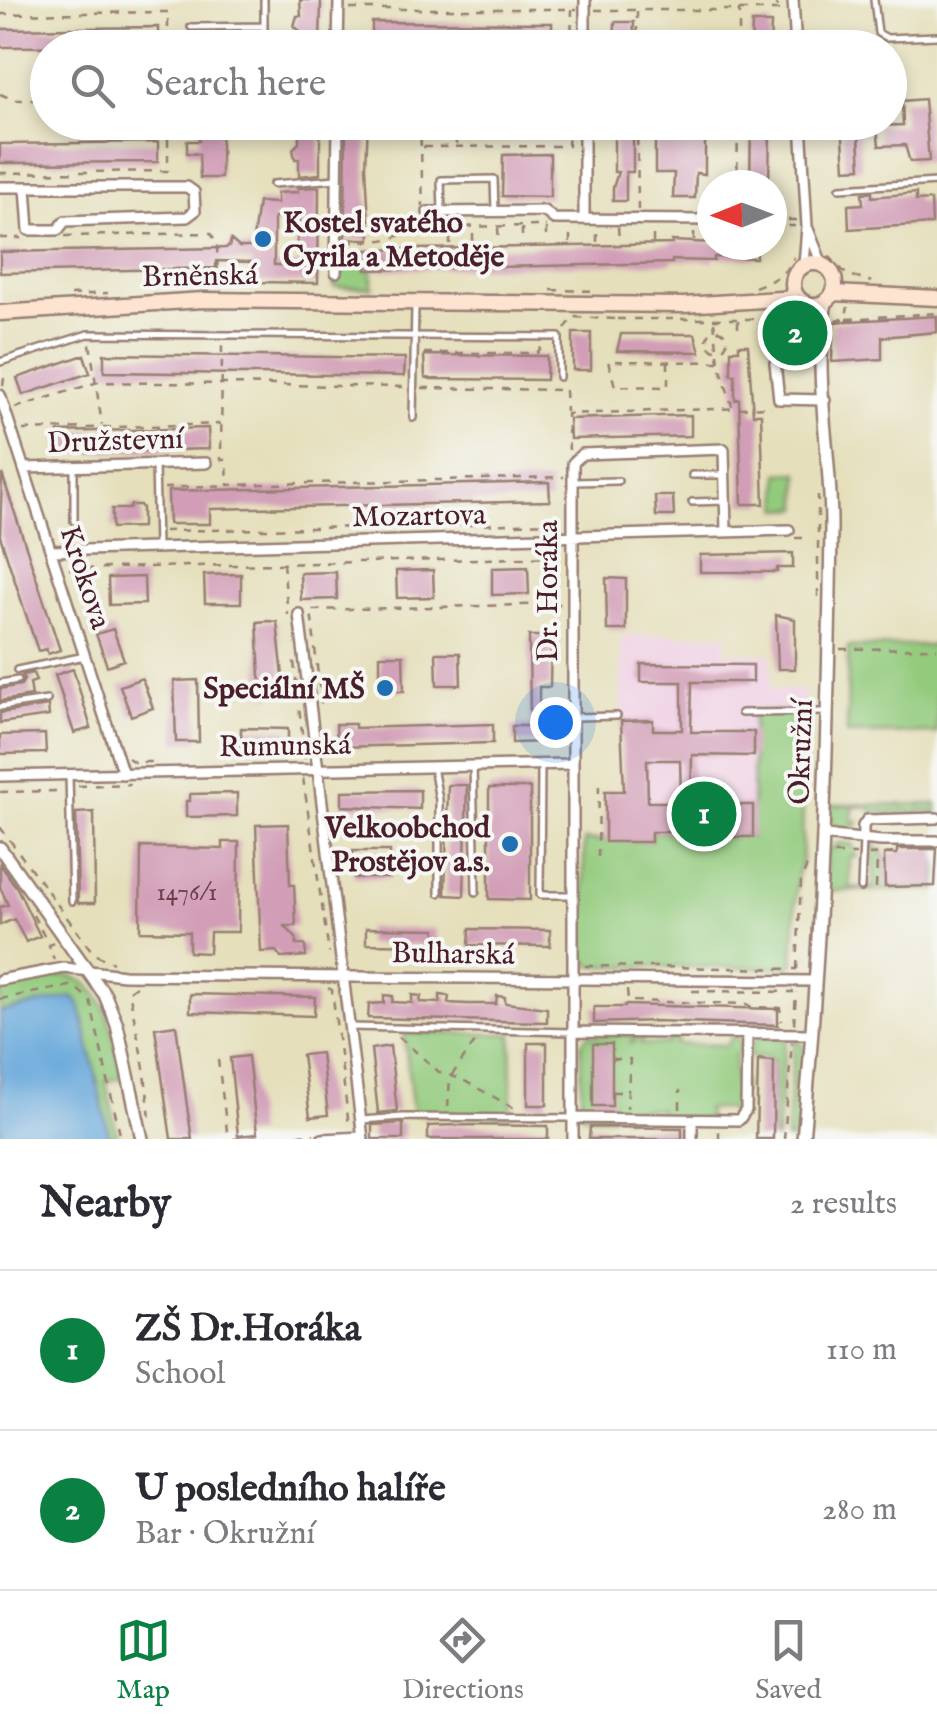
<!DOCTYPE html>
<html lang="en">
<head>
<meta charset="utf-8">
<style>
  body { margin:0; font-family:"IM FELL English",serif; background:#f7f7f7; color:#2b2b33 }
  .compass { position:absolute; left:697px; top:170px; width:90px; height:90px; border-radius:50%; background:#fff; box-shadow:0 5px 15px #0003; rotate:269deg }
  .you { position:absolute; left:555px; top:722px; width:35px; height:35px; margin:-25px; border:8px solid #fff; border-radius:50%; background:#1a73e8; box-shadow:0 0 0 15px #1a73e833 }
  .badge { display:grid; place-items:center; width:65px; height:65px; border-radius:50%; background:#0b8043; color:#fff; font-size:32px; font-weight:700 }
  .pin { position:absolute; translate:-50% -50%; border:5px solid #fff; box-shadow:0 2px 10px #0006 }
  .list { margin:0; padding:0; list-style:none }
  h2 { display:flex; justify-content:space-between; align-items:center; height:130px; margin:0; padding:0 40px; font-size:42px }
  h2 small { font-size:32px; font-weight:400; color:#7c7c81 }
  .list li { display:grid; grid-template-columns:65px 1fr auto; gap:30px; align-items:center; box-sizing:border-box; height:160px; padding:0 40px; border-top:2px solid #e1e1e2 }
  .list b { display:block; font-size:38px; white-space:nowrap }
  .list p { margin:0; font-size:32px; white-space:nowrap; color:#7c7c81 }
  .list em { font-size:32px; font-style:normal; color:#7c7c81 }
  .icon { flex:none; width:55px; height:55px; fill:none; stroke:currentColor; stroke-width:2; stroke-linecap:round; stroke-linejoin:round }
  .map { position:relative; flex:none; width:937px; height:1139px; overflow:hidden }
  .search { position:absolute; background:#fff; box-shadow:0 5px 15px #0003; left:30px; right:30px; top:30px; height:110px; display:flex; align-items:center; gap:25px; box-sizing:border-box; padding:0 35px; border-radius:55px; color:#7c7c81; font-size:38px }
  .sheet { height:450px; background:#fff }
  nav { display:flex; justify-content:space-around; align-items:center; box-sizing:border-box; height:140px; border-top:2px solid #e1e1e2; background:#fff; font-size:28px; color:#7c7c81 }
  nav a { display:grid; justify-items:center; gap:5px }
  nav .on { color:#0b8043 }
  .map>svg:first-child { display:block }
  .built { fill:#f0d0e4 }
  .green { fill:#93cb7d; stroke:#6e7554; stroke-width:2.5 }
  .water { fill:#68a8db; stroke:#596483; stroke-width:2.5 }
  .building { fill:#d29eb7; fill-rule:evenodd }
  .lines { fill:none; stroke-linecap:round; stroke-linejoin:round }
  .service-casing { stroke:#987f73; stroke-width:10 }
  .minor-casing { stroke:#987f73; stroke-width:14 }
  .tertiary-casing { stroke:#987f73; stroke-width:16 }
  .secondary-casing { stroke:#987f73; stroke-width:19 }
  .path { stroke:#987f73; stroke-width:2.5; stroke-dasharray:8 8; stroke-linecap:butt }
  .service { stroke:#fff; stroke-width:5 }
  .minor { stroke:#fff; stroke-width:9 }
  .tertiary { stroke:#fff; stroke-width:11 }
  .secondary { stroke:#fde4d1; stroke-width:14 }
  .poi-dot { fill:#1f6fb2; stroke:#f6f6f2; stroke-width:4 }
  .labels { text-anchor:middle; stroke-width:8; stroke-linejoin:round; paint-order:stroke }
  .number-label { font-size:25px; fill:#6c3f4e }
  .poi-label { font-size:30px; font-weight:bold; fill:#4a1f2b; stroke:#f6f6f2; text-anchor:end }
  .street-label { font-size:30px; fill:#4a1f2b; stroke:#f6f6f2 }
</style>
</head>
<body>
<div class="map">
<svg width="937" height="1139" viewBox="0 0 937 1139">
  <rect width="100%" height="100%" fill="#f6f6f2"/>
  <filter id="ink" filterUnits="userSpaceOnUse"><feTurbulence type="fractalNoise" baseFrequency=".01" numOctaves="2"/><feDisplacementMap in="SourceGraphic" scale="20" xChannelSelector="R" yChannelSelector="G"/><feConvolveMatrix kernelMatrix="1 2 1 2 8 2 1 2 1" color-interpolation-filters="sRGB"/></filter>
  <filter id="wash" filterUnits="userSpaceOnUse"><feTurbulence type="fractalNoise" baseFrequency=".0048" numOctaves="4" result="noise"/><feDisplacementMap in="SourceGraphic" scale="40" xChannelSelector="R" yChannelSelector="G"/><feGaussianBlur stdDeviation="2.25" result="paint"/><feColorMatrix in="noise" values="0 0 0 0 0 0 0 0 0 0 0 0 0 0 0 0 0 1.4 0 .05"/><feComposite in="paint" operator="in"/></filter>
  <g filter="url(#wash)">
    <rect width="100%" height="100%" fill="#e5dfbb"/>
    <path class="built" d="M726,634v19l45,1v36h34l-3,171 -5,14 -4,89 -7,4 -195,-2 -7,-8v-118l21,1v-50l19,-1 -1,-29h-2v-125z"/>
    <path class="green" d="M366,265v5h6v18l-38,-1v-12h8l3,-9z
      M779,473h20v35l-19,1z
      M937,645v88l-90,1 1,-87z
      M753,712h52l-3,149 -5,14 -4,89 -7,4 -195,-2 -7,-8v-118l67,2v-10h31v4l70,1z
      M937,804v10l-16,-4 -3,4 -16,-3 -2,3 -7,-3 -3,4 -7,-4 -7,4 -8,-9 -15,1 -1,14h7l-7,10 -15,-2 -9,-13v-11z
      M839,843l13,1 6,13h-8v30l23,1 2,-30h-8v-6l9,-8v6h7l3,37 49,-1 2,-26v30l-112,1 2,-39z
      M66,975c45,8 48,67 56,103l-16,3 12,58h-118v-152z
      M404,1033l108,1 -1,82 -98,-2z
      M588,1035h46l-4,8h4l5,-8h5l-3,9h25l10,-8h3l-3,8 51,1 5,-9 6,2 5,12 -8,5v29l8,-3v10l-8,4v15l8,-3 -2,6 -7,6 -6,-10h-22l3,10 -52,-2 3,-8h-24l-6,8 -7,-1 1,-7h-9l-4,7 -27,-1 -3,-3v-68z
      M762,1037h24l-9,102h-4l1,-78 -6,-4h-18l2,-15z
      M795,1038l9,8 -8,93h-10z"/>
    <path class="water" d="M72,997l8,7 30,135h-110v-127z"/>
    <g id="blocks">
      <path class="building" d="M300,0h21l-1,48h-20v-17l-6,-5 3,-10h4z
        M372,22l180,1v19l-180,-1z
        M615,22h19l-1,26h-19z
        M752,23h19l-1,25h-19z
        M158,27v19l-158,1v-18z
        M194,33h46l1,15h-46z
        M924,99l5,62 -19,1 -5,-17 -26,1 -2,-20 26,-1 -1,-24z
        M199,122h22v56h-21l-1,-24 -12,-1v-12h12z
        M346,122h22l-2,45 4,72h-25z
        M614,122h19v50h-7v29h-13v-13l5,-16h-4z
        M655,122l50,3v49l-9,-1 -1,25h-22l1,-25h-19z
        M751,122h19l-1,63h-19z
        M842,122h16l3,46 -16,1z
        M299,125h21v49l-21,2v-17h-4l-2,-10 6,-6z
        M158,142v20l-158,1v-19z
        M550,154v43l-48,-1 1,-41z
        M319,187l-1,96 -61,-1v-8h-6l1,-12 -36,-1v7l-216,5v-21l225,-4 4,-1 2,-7 8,7h13l6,-45 19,1v-10l21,-1v-4zM274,218h26l-4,30h4v17h-26z
        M872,192v5l44,-4v8l15,-1 1,24 -83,5 -1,-24 15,-1 -1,-11z
        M672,241l84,4v13l-42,-1v4l-42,-1v3l-306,7v-20l306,-6z
        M937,316v16l-55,5v22l-50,3 1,-40z
        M785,321h16l4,31 -12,1 -1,-10h-7z
        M573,333h18v37h-18z
        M621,334h74l5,18 -83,-1z
        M739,345h9l5,69h8l3,90h-22l-3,-105 -4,1v-25h-4v-25h8z
        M104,354l301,4 -1,18 -300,-4z
        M84,355l6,18 -67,22 -6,-17z
        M424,355l123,1 -1,24 -115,-1 -6,-2z
        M691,415v21l-121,3 -1,-20z
        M208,428l1,21 -150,4 -1,-21z
        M2,474l58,176 -12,4 -2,-5 -8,2 -38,-115z
        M549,482l1,19 -340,8v15h-41l-1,-33z
        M655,496h18l1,20h-18z
        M131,505h9l2,3v19l-30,1v-19h17z
        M793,553v15h-16v4h-77v-17z
        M528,567l1,27 -37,1v-27z
        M433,570l1,27 -37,1 -1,-27z
        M336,572l1,27 -36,1 -1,-27z
        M241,574v29h-36l-1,-28z
        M144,577l1,27 -36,1 -1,-27z
        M606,578l20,1v51h-19z
        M776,615l19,4v50h-17z
        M269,621l8,1 8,72 -20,2 -5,-20 -3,-54z
        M113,629l11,31 -17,6 -11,-32z
        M529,636h22l-1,51h-11v32h12l1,23 -40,1v-17h18z
        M436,653h24l1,32h-24z
        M380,655h23l1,36h-24z
        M641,664l112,1v17h-61l-1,50h63v24l-62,-1 -1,50h62v32l-71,-1v-4h-31v10h-46v-51h19l-3,-70 32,-1v10h29v-48h-41zM647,760h33l1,42h-33z
        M73,669l18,59 -17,5 -19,-58z
        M33,673l3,8 -6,2 2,13 -32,5v-12l21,-4 3,-5 -2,-5z
        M142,678l11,30 -22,8 -11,-30z
        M198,680l1,62h-23l-2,-61z
        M48,706l1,10 -49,7v-10z
        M336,724h19v4l138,-4v19l-156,4z
        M241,728l47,1v19l-38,1v-4l-9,1z
        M45,734l1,19 -46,1v-19z
        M448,785h19l-3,111 -19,-1z
        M489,788h41v112l-41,-1z
        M420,790v19l-78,-3v-15z
        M237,793v23l-51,1v-16h4v-7z
        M94,812l1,91h-17l-2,-90z
        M288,824l2,61h4l2,41h-11l11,12v7h9l1,11 -25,2 -5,-7 -15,1 -5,-127z
        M223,842h16l-1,90h-28l-1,21 -20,-1v-20l-49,-1 1,-84 82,2z
        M897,849h40l-2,37 -50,1 -1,-33h13z
        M353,851h37v27h-36z
        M0,864l17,24 23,48 -14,6 -12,-23 -14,6v-18l8,-2 -8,-18z
        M366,928l70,1v16l-70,-1z
        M470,929l80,1v16l-81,-1z
        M190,994l125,3 -1,19 -124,-4z
        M384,995l9,1 -1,6 20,1v-8l9,1 -1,6 20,1v-8l9,1 -1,7 20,1h28l1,-8 8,1v6l42,5v14l-179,-4 1,-14 15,-1z
        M625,1005l153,4v16l-122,-4 -62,2v-16h31z
        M176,1025l11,81 5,33h-21l-16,-111z
        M528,1043h19v62h-19z
        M593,1044h19v62h-19z
        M390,1046l7,65 -19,2 -7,-64z
        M321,1053l7,62 -18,2 -8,-62z
        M248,1056l9,78 -19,2 -8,-78z
        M758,1060l16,1 -1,78h-17z
        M403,1123v16h-31v-14z
        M456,1125l92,1v13h-120v-13z
        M590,1127l92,1v11h-93z"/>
    </g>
  </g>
  <g filter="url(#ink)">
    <use href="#blocks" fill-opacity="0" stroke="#987f73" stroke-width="2.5"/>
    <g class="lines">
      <defs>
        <path id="service" d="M874,0l4,33 9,5 50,-2
          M191,27l73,-1
          M264,48v-48
          M273,184l64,-5
          M840,188l97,-6
          M442,212l-1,-32 53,-1 1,32
          M0,362l88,-28 471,3v40
          M413,418l2,-112
          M155,464l2,82
          M74,466v55
          M692,475h33
          M573,482l45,-1
          M692,502l33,-1
          M17,670l68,-14
          M0,683l18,-3
          M0,707l47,-7
          M741,713l83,-1
          M574,717l43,-1
          M541,765l-1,130h32
          M473,766l3,126
          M433,767l6,33v93
          M69,775l3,126
          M861,888l2,-48
          M350,1027l222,5
          M361,1120l42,-3 170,1"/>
        <path id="minor" d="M793,0l3,48
          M338,48l1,-48
          M585,48v-48
          M801,122l6,105 -3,38
          M0,187h187l7,5 1,19 -8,6 -122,4 -7,9h-29l-3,-43
          M428,212l116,-1 10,8 158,1
          M584,219v-97
          M808,229l14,35
          M336,272l2,-150
          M775,363l4,36 46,1
          M0,395l123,379
          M24,468l182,-5
          M51,551l738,-21
          M299,614l64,525
          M0,776l571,-12
          M822,835l59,6h56
          M863,840v-14l4,-6 70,-2
          M0,980l64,-12 60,7 691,6
          M573,1032l239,2
          M573,1118l166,2 7,-10 1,-76
          M322,1139l40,-2
          M573,1139v-676l9,-9 142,-5 2,82
          M692,1139v-18"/>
        <path id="tertiary" d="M807,305l11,44
          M0,848l105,147 12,30 25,114
          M803,1139c19,-202 25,-406 28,-609 1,-75 -19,-154 -5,-228"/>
        <path id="secondary" d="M793 284a21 21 0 1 1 42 0a21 21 0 1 1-42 0Z
          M834,293l103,5
          M0,313l203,-13 480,5 114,-7"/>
      </defs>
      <use href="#service" class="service-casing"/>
      <use href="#minor" class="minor-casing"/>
      <use href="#tertiary" class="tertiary-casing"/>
      <use href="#secondary" class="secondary-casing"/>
      <path class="path" d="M774,0l5,9
        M350,9h227
        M595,10h187
        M637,11v37
        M0,14l168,-2v36
        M571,48l1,-39
        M739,48v-38
        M0,94l15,6h33
        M168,122v49
        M420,122l3,84
        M455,122l1,22
        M637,122l1,89
        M423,147l145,-1 1,-24
        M0,173l168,-2
        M737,185l1,-63
        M772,220h24
        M772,226h23
        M417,227l129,-1
        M618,227l1,14
        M498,228l1,16
        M522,228v16
        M546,228v15
        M423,229l1,14
        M65,236l146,-3 6,11 1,43
        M0,238h22
        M694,240v-9
        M347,242c24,0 62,-1 75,-23
        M473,242v-14
        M597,242v-15
        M570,243v-16
        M653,243v-11
        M450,244v-16
        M829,256l17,18 26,8
        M755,287c17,-6 31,-12 39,-30
        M551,290l46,1
        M71,295l37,-2
        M617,319h182
        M847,319l90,-6
        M738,320v9
        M836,320l9,-1 3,-12
        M714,322l5,40 13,44
        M565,329l8,-12 44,2
        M707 340a10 10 0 1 1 20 0a10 10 0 1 1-20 0Z
        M90,344l12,81
        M222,345l-1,115h6l1,25 336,-8
        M424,353h113l6,-8
        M778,353l3,-42
        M668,361v26l-53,-1 -7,-25 111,1
        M3,386l2,-16
        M422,388l143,2
        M565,390l1,22
        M15,408l83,-26 306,5
        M23,430l197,-6
        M569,450l-2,-36 204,-7
        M164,488l64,-3
        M164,531l397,-8
        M795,538h13
        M283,563l5,52
        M69,569l495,-12
        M818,597v-102
        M840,649l97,-1
        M294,662l11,97
        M321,704l-10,-94 251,-6
        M128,758l6,4h20
        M303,778l26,175
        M78,786l52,-2
        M0,792l61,-1
        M0,827l94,127 19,9
        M834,854h22
        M869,855l28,-2
        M598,857l1,-76
        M876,888l1,-31
        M33,915l15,28
        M53,942l-4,3 5,15
        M585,966l212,3
        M797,969l4,-89 9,-21
        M136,986l-7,5 16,82 5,45
        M328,988l4,2 17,136
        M627,990l1,11 119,3 4,3 29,1 2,13
        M692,991l102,1
        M0,999l69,-13 8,3 13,11 31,139
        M794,1024l2,-32
        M399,1037l40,35 22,7 53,29
        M612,1059h18l-3,49
        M758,1059l9,1
        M218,1060l10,79
        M612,1092h13
        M448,1107l2,-29 27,-39
        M680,1109v-19
        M233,1139l81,-5
        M719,1139v-11
        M784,1139l8,-97"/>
      <use href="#service" class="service"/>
      <use href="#minor" class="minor"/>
      <use href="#tertiary" class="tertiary"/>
      <use href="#secondary" class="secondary"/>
    </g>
  </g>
  <g class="poi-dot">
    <circle cx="263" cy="239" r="10"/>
    <circle cx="385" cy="688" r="10"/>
    <circle cx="510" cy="844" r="10"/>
  </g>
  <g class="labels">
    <g class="number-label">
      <text x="187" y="900">1476/1</text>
    </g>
    <g class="poi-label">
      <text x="283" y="232" text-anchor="start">Kostel svatého<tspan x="283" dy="34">Cyrila a Metoděje</tspan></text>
      <text x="365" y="698">Speciální MŠ</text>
      <text x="490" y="837">Velkoobchod<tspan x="490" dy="34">Prostějov a.s.</tspan></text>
    </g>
    <g class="street-label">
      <text transform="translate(200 275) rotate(-1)" y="10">Brněnská</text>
      <text transform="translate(115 440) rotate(-2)" y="10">Družstevní</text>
      <text transform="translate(419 515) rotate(-1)" y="10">Mozartova</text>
      <text transform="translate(86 577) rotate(72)" y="10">Krokova</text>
      <text transform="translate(547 591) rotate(-90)" y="10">Dr. Horáka</text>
      <text transform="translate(285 745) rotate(-1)" y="10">Rumunská</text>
      <text transform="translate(800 752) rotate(-88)" y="10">Okružní</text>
      <text transform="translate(453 953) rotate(1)" y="10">Bulharská</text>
    </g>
  </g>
</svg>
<svg class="compass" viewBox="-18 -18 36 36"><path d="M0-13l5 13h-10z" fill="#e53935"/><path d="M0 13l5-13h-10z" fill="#7c7c81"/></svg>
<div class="you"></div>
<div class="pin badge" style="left:704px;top:814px">1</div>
<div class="pin badge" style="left:795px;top:333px">2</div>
<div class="search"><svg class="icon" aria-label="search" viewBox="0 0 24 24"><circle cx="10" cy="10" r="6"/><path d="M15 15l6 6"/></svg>Search here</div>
</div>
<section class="sheet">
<h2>Nearby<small>2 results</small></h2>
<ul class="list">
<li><span class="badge">1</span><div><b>ZŠ Dr.Horáka</b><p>School</p></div><em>110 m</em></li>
<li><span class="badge">2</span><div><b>U posledního halíře</b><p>Bar · Okružní</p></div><em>280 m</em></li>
</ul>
</section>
<nav>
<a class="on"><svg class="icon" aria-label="map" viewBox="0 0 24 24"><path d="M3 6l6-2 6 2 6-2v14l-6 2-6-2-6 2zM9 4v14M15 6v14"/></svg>Map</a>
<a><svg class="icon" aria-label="directions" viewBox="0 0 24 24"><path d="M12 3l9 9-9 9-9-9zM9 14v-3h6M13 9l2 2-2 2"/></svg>Directions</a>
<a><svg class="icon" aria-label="saved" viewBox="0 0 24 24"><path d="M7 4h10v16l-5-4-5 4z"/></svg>Saved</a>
</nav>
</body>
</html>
